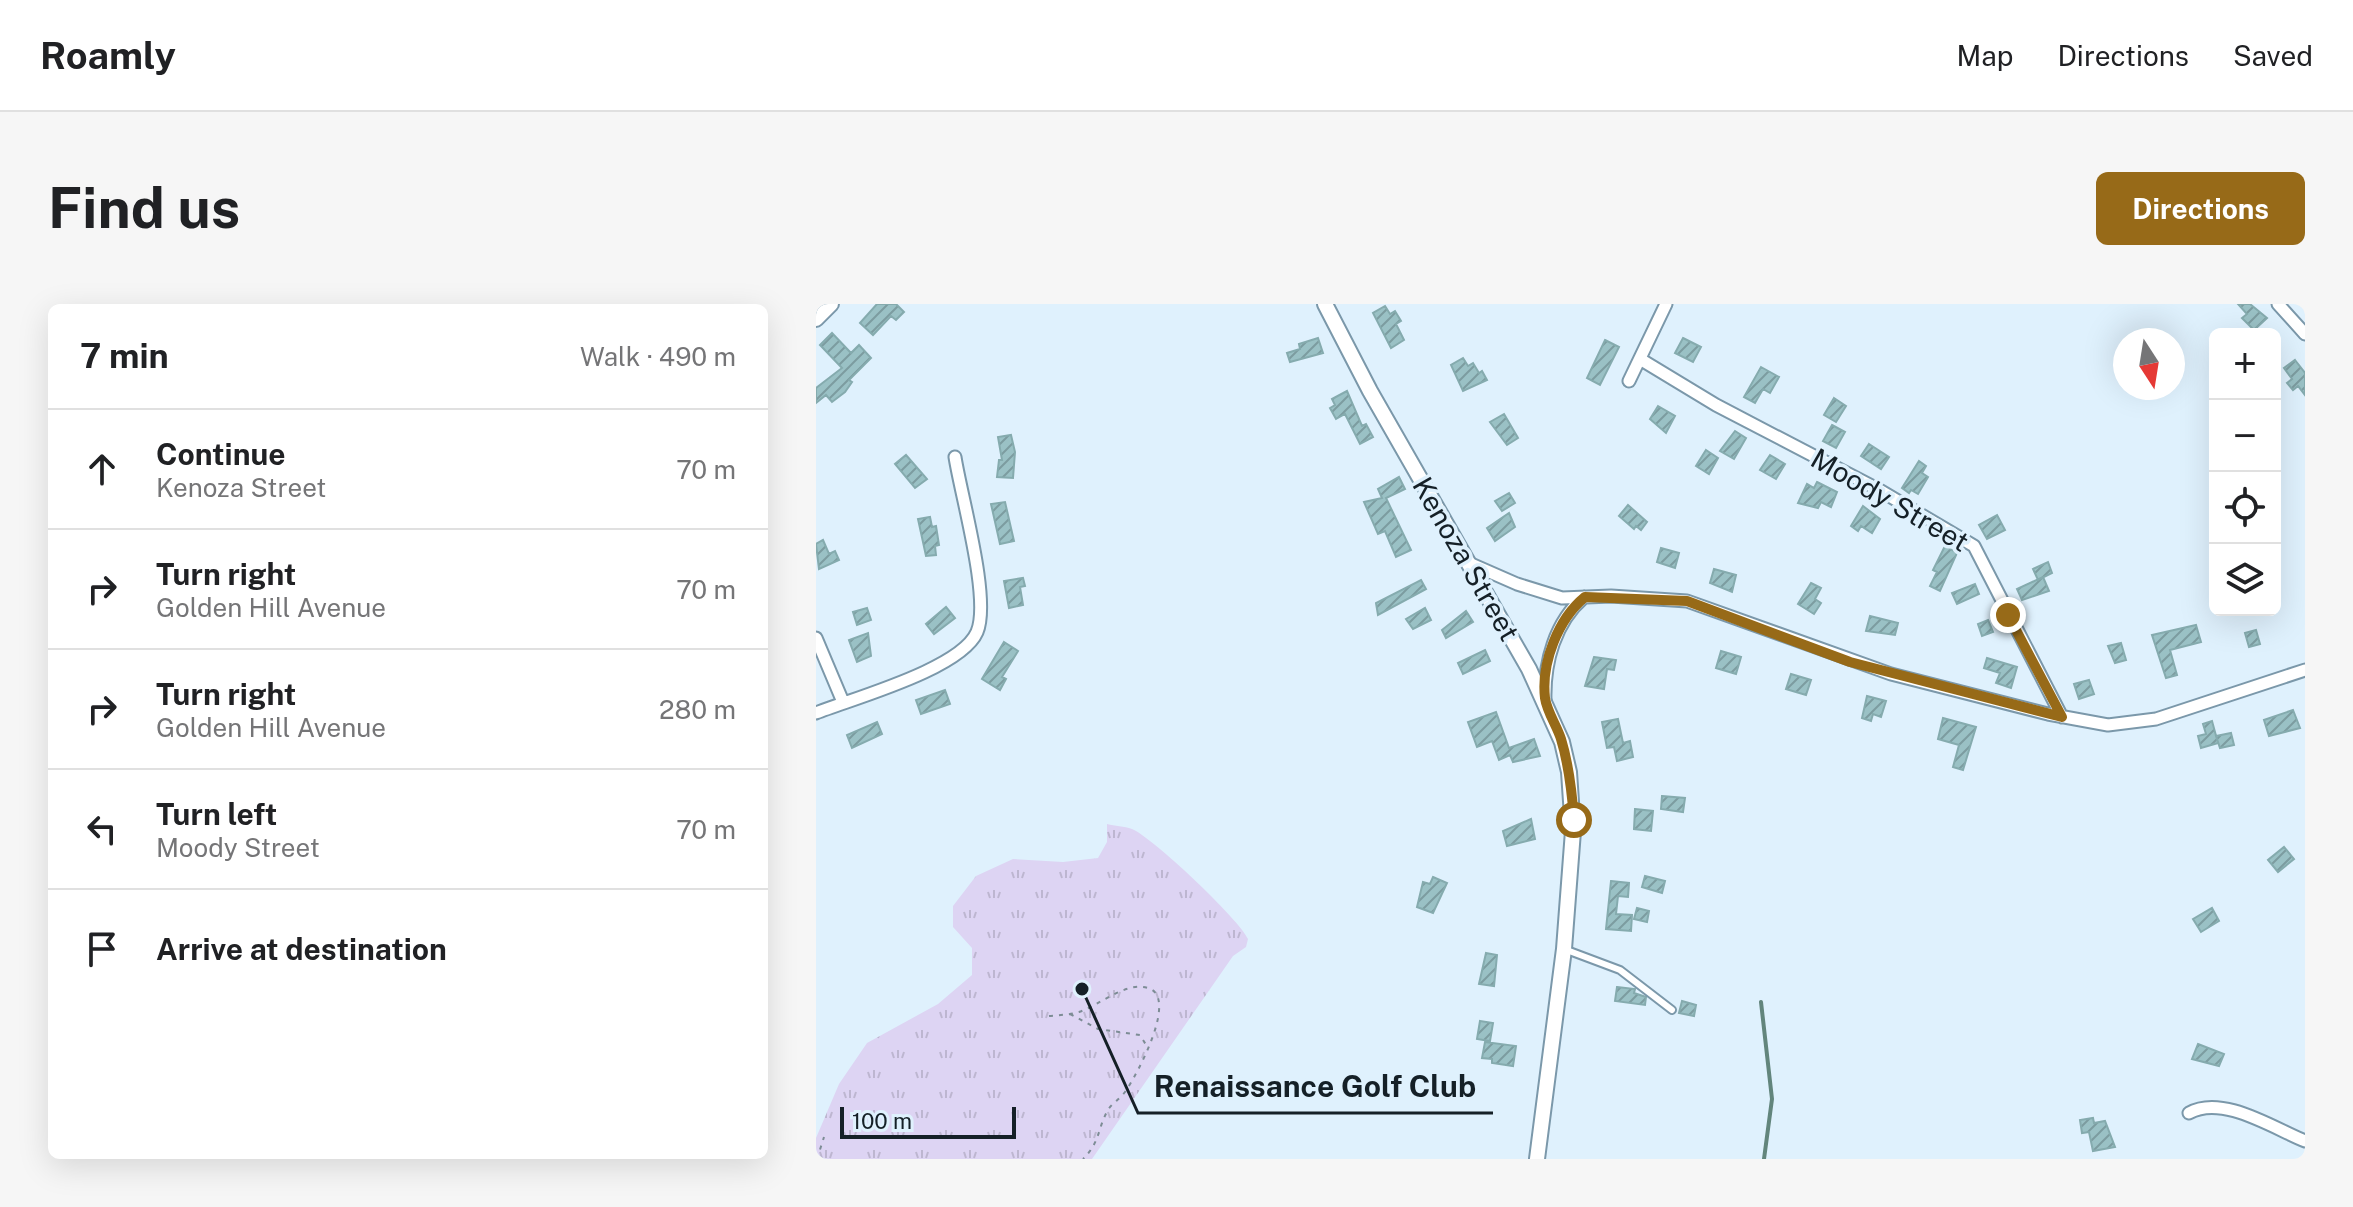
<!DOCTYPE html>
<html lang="en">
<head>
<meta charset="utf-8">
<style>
  body { margin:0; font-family:"Public Sans",sans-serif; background:#f6f6f6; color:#202124 }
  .controls { position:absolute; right:24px; top:24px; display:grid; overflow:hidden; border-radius:12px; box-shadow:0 8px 32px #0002 }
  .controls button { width:72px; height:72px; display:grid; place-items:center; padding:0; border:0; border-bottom:2px solid #e0e0e0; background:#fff; color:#202124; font:40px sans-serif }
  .compass { position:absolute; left:1297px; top:24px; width:72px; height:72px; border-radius:50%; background:#fff; box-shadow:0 8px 32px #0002; rotate:168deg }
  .scale { position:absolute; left:24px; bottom:20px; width:176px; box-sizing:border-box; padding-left:8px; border:4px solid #152027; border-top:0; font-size:22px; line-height:28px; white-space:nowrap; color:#152027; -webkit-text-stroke:6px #dff1fd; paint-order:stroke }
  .stop { position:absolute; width:24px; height:24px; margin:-18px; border:6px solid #976a18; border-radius:50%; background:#fff }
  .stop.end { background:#976a18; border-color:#fff; box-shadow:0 2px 8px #0008 }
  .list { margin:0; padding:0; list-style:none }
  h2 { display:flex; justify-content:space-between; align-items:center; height:104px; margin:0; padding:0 32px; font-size:34px }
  h2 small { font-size:26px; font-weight:400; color:#757577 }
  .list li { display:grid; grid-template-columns:52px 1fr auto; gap:24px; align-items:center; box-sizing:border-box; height:120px; padding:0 32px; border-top:2px solid #e0e0e0 }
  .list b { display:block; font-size:30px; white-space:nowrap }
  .list p { margin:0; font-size:26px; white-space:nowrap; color:#757577 }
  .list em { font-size:26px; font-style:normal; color:#757577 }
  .icon { flex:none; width:44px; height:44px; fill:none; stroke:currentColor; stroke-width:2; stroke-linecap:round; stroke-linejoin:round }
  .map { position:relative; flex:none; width:1489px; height:855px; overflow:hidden; border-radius:12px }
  header { display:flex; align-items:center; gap:48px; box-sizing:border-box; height:112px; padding:0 40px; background:#fff; border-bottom:2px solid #e0e0e0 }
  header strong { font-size:38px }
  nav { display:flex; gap:44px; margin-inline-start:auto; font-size:28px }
  .intro { display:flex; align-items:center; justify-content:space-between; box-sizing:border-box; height:192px; padding:0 48px }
  h1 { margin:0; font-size:56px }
  .button { padding:20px 36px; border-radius:12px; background:#976a18; color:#fff; font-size:28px; font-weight:700 }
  main { display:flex; gap:48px; padding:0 48px }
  aside { flex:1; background:#fff; border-radius:12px; box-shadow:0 8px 32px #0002 }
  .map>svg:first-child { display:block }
  .grass { fill:url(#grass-tufts) }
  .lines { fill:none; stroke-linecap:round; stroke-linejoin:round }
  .stream { stroke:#62857c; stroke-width:4 }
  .building { fill:url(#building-hatch); stroke:#85abae; stroke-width:2 }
  .service-casing { stroke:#7b98aa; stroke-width:10 }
  .minor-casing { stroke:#7b98aa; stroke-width:15 }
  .tertiary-casing { stroke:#7b98aa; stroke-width:18 }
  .path { stroke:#7d8c95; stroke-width:2; stroke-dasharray:4 6; stroke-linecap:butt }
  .service { stroke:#fff; stroke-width:6 }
  .minor { stroke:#fff; stroke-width:11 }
  .tertiary { stroke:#fff; stroke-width:14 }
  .route { stroke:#976a18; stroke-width:10 }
  .labels { text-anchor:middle; stroke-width:7; stroke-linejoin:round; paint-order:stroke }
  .street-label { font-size:28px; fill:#152027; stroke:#dff1fd }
  .leader { fill:none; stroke:#152027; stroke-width:3 }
  .callout-dot { fill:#152027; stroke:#dff1fd; stroke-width:3 }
  .callout-label { font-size:30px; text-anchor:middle; font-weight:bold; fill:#152027; stroke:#dff1fd; stroke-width:7; stroke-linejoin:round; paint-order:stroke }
</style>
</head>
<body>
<header>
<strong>Roamly</strong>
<nav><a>Map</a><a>Directions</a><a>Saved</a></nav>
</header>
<div class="intro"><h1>Find us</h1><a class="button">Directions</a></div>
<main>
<aside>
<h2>7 min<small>Walk · 490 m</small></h2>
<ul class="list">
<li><svg class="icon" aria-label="ahead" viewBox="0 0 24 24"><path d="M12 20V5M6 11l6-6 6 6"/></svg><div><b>Continue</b><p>Kenoza Street</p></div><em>70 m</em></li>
<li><svg class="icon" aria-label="right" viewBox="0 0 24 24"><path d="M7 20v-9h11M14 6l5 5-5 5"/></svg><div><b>Turn right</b><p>Golden Hill Avenue</p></div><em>70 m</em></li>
<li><svg class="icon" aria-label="right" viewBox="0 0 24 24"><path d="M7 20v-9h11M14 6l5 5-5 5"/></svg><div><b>Turn right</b><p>Golden Hill Avenue</p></div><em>280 m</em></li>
<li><svg class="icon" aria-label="left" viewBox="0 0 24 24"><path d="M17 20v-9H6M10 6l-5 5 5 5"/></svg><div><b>Turn left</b><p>Moody Street</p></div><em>70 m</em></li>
<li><svg class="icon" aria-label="arrive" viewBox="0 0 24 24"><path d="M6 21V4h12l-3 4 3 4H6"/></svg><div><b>Arrive at destination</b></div></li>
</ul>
</aside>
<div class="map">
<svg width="1489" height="855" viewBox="0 0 1489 855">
  <defs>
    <pattern id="grass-tufts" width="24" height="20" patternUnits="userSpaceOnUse" patternTransform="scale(2)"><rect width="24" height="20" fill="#ddd4f3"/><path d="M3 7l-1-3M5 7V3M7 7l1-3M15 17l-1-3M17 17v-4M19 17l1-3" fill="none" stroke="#bdb6d0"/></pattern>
    <pattern id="building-hatch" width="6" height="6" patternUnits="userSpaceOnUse" patternTransform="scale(2)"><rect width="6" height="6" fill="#9ac1c5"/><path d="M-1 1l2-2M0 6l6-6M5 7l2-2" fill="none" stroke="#7c9ca0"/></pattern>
  </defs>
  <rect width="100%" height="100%" fill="#dff1fd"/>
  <path class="grass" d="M291,520c8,2 17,2 25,5 20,8 107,90 116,110l-2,8 -13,9 -141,203h-276v-21l23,-54 28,-41 71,-39 34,-29v-27l-19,-21v-21l23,-30 37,-17 50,3 35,-4 9,-16z"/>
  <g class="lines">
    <path class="stream" d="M945,698l11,97 -8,60"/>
  </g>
  <path class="building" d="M61,0h19l8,8 -8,8 -5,-4 -18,19 -13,-12z
    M1422,0h12l17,14 -13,12 -12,-12 5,-4z
    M569,2l5,8 5,-3 6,10 -5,3 8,16 -13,8 -18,-35z
    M16,29l19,20 8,-8 12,13 -22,22 3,2 -7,10 -13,10 -6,-7 -10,8v-15l26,-20 -22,-23z
    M502,34l5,15 -33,9 -3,-9 13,-4 -1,-5z
    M867,34l18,9 -8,15 -18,-9z
    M789,36l14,7 -19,38 -13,-7z
    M647,54l5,8 5,-3 6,10 3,-2 5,9 -24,11 -12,-26z
    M1479,56l10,13v22l-7,-9 -5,4 -6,-7 5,-4 -8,-11z
    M945,63l18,10 -9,16 -7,-4 -8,14 -11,-6z
    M531,87l15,35 4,-2 7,13 -13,7 -15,-30 -9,5 -6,-11 5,-3 -3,-6z
    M1018,94l12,8 -10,16 -12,-7z
    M842,102l17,10 -9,17 -16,-14z
    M688,110l14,24 -11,7 -17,-23z
    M1016,121l13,7 -9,16 -13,-7z
    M919,127l11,7 -12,21 -14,-8z
    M195,131l4,17 -2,26 -16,-1 2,-17h3l-4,-23z
    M1053,140l20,13 -8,12 -20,-13z
    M890,146l12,8 -9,16 -13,-8z
    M90,151l21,24 -12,9 -20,-24z
    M954,151l15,9 -9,15 -16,-9z
    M1103,157l7,5 -4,7 6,4 -10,17 -7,-4 -2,3 -7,-5z
    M583,173l6,12 -19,9 25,52 -15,7 -11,-26 -7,3 -14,-32 18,-4 -4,-9z
    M1001,178l20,10 -6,15 -10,-5 -3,6 -20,-5 9,-19 7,4z
    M693,189l6,10 -13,8 -7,-10z
    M189,198l9,39 -14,3 -9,-40z
    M812,201l19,17 -6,8 -5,-4 -2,3 -15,-13z
    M1047,202l17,13 -8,14 -11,-7 -3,5 -7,-5z
    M693,209l6,14 -20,14 -8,-13z
    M1181,211l8,15 -18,9 -8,-14z
    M114,213l2,10 4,-1 3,19 -4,1 1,9 -10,1 -8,-37z
    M7,236l6,14 6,-3 4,9 -20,9 -3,-25z
    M1129,242l12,7 -17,38 -10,-5 7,-14 -4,-2z
    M845,244l18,5 -4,15 -18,-6z
    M1232,258l4,11 -14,7 -5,-11z
    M898,265l22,6 -4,17 -22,-9z
    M1227,273l6,14 -27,9 -5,-11z
    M207,274l2,8 -5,1 3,18 -14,3 -5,-27z
    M605,276l5,9 -48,26 -2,-12z
    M995,279l10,5 -6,11 6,4 -7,11 -16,-10z
    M1159,280l4,10 -22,10 -5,-11z
    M130,303l9,11 -21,16 -8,-10z
    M51,304l4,12 -14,5 -4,-13z
    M609,304l6,12 -18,9 -7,-10z
    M650,307l7,11 -27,16 -4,-8z
    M1054,312l28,7 -3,12 -29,-4z
    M1172,316l5,12 -11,4 -4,-12z
    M1380,321l5,17 -31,8 7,25 -11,3 -14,-43z
    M1440,326l4,14 -11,3 -4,-14z
    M52,329l3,23 -14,6 -8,-22z
    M188,338l14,9 -16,26 4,2 -6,11 -18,-11z
    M1305,339l5,17 -11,3 -7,-17z
    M669,346l5,11 -27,13 -5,-11z
    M905,347l20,6 -5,17 -20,-6z
    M778,353l22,3 -2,10 -7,-1 -3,20 -19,-3z
    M1171,354l30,9 -6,21 -15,-5 4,-10 -16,-5z
    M975,370l20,6 -5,15 -20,-6z
    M1273,376l5,14 -15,5 -5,-15z
    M129,386l5,14 -29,10 -5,-14z
    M1051,392l19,5 -5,16 -8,-3 -2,7 -9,-3z
    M1477,406l7,18 -31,8 -5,-16z
    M680,408l13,36 25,-9 6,17 -27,6 -3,-7 -11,5 -7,-19 -15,6 -9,-25z
    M1127,414l33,9 -13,43 -10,-3 6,-22 -21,-6z
    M802,415l5,24 7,-2 3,16 -16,4 -3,-14 -7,1 -5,-26z
    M1396,417l6,22 -17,5 -3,-12 8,-2 -3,-10z
    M61,418l5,12 -30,14 -5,-13z
    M1415,429l3,12 -14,3 -4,-12z
    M846,492l23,2 -2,14 -22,-3z
    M819,505l18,2 -2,20 -17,-2z
    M715,515l4,20 -28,7 -4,-15z
    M1468,543l10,12 -16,13 -10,-12z
    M829,572l20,5 -3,12 -20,-6z
    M617,573l14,6 -14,30 -16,-6 6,-25 7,2z
    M795,577l18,2 -1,14 -10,-1 -2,18 16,1 -1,16 -25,-2z
    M821,604l12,3 -2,11 -13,-3z
    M1396,604l7,13 -18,11 -8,-13z
    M670,649l11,2 -3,31 -15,-2z
    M801,683l18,2 -1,4 12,4 -1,8 -30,-4z
    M866,697l14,4 -2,11 -15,-3z
    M664,717l13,2 -3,18 -13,-2z
    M669,738l31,4 -3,20 -21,-3v-4l-10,-1z
    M1382,740l26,10 -5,12 -27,-7z
    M1277,814l1,5 11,-2 10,26 -22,4 -4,-19 -7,1 -2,-13z"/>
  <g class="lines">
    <defs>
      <path id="service" d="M748,645l56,21 52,40"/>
      <path id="minor" d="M1462,0l27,30
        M824,55l76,46 165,86 93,55 88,171
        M813,77l37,-77
        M653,259l48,21 45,14 49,-2 76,5 204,73 157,40 60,11 48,-6 149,-49
        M0,334l27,64
        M729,396c-1,-38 10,-78 39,-103
        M0,409c38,-15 145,-44 161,-81 14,-33 -16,-136 -22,-175
        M1373,809c33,-19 84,15 116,28"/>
      <path id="tertiary" d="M509,0l45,87 159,278 33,73 7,30 4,59 -9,118 -27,210
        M0,15l15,-15"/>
    </defs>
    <use href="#service" class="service-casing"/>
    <use href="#minor" class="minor-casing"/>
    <use href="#tertiary" class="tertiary-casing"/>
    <path class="path" d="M254,710l28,15 42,6 8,13
      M233,712c10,-1 20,-1 30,-4 21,-7 47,-31 69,-24 31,9 -11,87 -23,104 -5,7 -13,11 -17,18 -11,19 -7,31 -25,49
      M1,855l7,-22"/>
    <use href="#service" class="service"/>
    <use href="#minor" class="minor"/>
    <use href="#tertiary" class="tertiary"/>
  </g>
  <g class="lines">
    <path class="route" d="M758,516c-2,-28 -5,-55 -13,-81 -4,-13 -14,-27 -16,-41 -4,-35 13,-79 40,-101l102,4 163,61 212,55 -54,-102"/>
  </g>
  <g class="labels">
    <g class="street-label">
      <text transform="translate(1074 196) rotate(30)" y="10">Moody Street</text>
      <text transform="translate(650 255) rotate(60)" y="10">Kenoza Street</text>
    </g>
  </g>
  <path class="leader" d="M266 685L322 809H677"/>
  <circle class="callout-dot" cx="266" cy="685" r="8"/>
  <g class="callout-label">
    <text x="499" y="793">Renaissance Golf Club</text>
  </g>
</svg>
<div class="controls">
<button>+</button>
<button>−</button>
<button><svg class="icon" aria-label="locate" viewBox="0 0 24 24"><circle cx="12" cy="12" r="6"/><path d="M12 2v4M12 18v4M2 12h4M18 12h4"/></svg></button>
<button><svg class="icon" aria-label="layers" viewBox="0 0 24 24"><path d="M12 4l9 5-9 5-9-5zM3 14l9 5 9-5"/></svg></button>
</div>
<svg class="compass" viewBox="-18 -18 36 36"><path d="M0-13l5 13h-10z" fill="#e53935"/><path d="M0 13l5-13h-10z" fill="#757577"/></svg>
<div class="scale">100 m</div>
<div class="stop" style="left:758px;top:516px"></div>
<div class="stop end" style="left:1192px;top:311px"></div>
</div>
</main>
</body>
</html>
